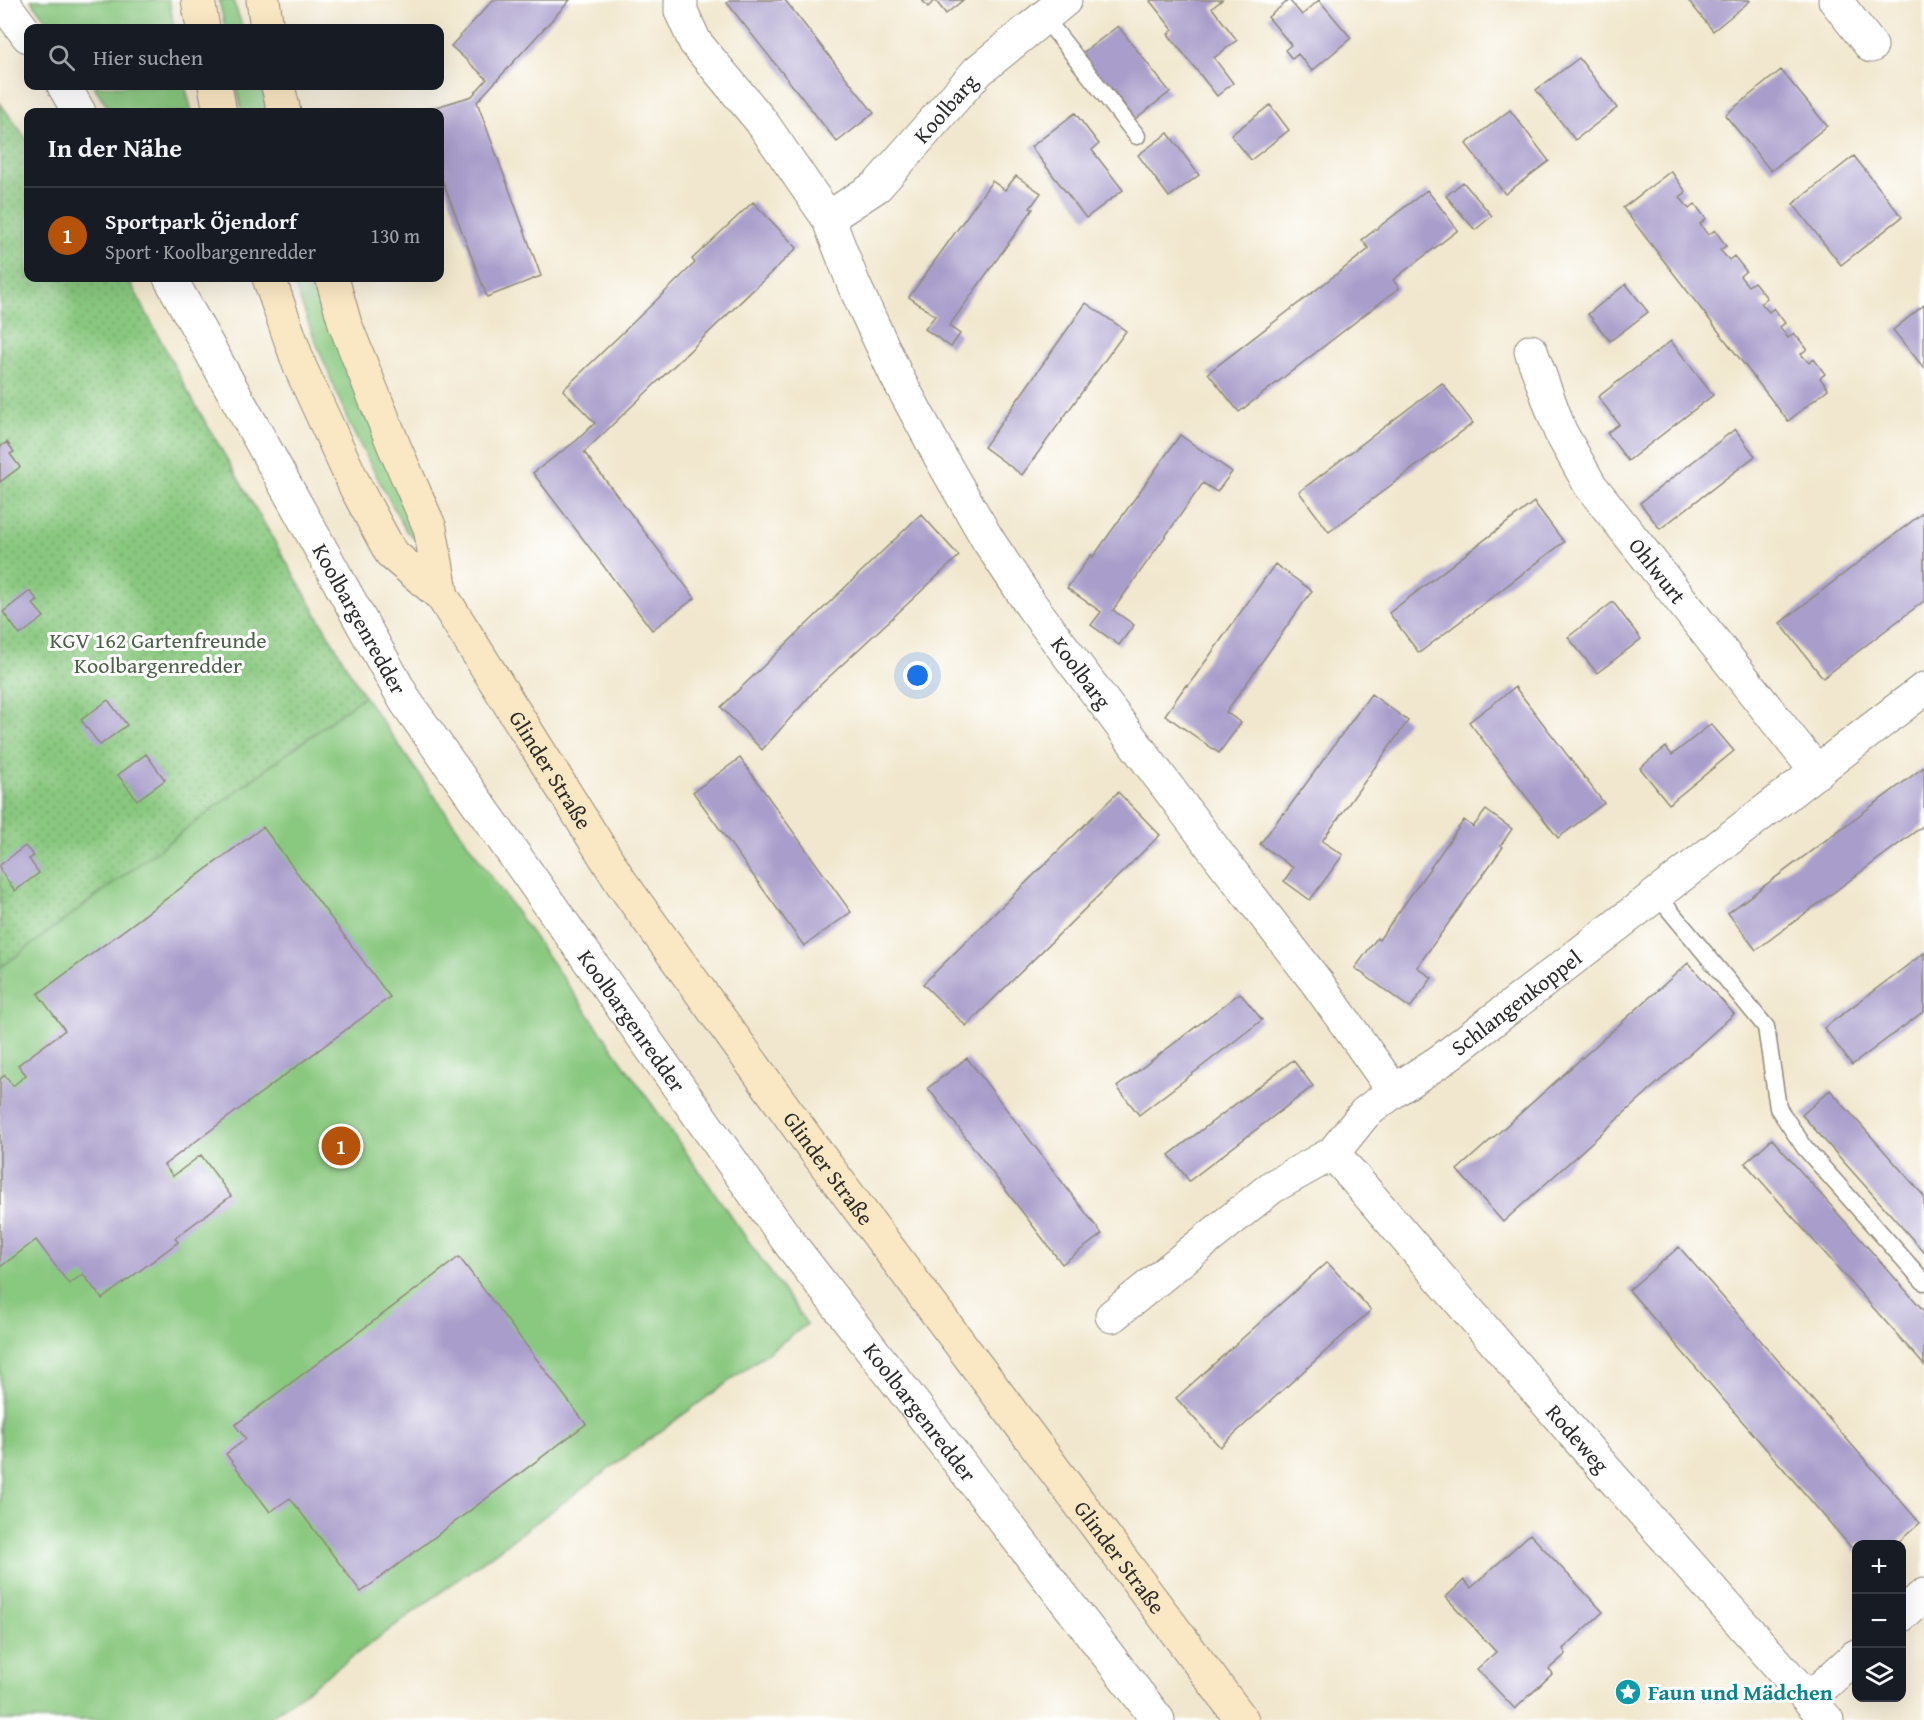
<!DOCTYPE html>
<html lang="de">
<head>
<meta charset="utf-8">
<style>
  body { margin:0; font-family:"Gentium Book Plus",serif; background:#20242c; color:#f1f3f6 }
  .controls { position:absolute; right:18px; bottom:18px; display:grid; overflow:hidden; border-radius:12px; box-shadow:0 6px 24px #0002 }
  .controls button { width:54px; height:54px; display:grid; place-items:center; padding:0; border:0; border-bottom:2px solid #363941; background:#171b24; color:#f1f3f6; font:30px sans-serif }
  .you { position:absolute; left:918px; top:676px; width:21px; height:21px; margin:-15px; border:4px solid #fff; border-radius:50%; background:#1a73e8; box-shadow:0 0 0 9px #1a73e833 }
  .badge { display:grid; place-items:center; width:39px; height:39px; border-radius:50%; background:#b45309; color:#fff; font-size:20px; font-weight:700 }
  .pin { position:absolute; translate:-50% -50%; border:3px solid #fff; box-shadow:0 2px 6px #0006 }
  .list { margin:0; padding:0; list-style:none }
  h2 { display:flex; justify-content:space-between; align-items:center; height:78px; margin:0; padding:0 24px; font-size:26px }
  h2 small { font-size:20px; font-weight:400; color:#9ea1a6 }
  .list li { display:grid; grid-template-columns:39px 1fr auto; gap:18px; align-items:center; box-sizing:border-box; height:96px; padding:0 24px; border-top:2px solid #363941 }
  .list b { display:block; font-size:22px; white-space:nowrap }
  .list p { margin:0; font-size:20px; white-space:nowrap; color:#9ea1a6 }
  .list em { font-size:20px; font-style:normal; color:#9ea1a6 }
  .icon { flex:none; width:33px; height:33px; fill:none; stroke:currentColor; stroke-width:2; stroke-linecap:round; stroke-linejoin:round }
  .map { position:relative; flex:none; width:1924px; height:1720px; overflow:hidden }
  .search { position:absolute; background:#171b24; box-shadow:0 6px 24px #0002; left:24px; top:24px; width:420px; height:66px; display:flex; align-items:center; gap:15px; box-sizing:border-box; padding:0 21px; border-radius:12px; color:#9ea1a6; font-size:22px }
  .panel { position:absolute; background:#171b24; box-shadow:0 6px 24px #0002; left:24px; top:108px; width:420px; height:174px; border-radius:12px }
  .map>svg:first-child { display:block }
  .grass { fill:#89c87f; stroke:#5a7a55; stroke-width:1.5 }
  .garden { fill:url(#garden-dots); stroke:#5a7a55; stroke-width:1.5 }
  .building { fill:#a99ecb }
  .lines { fill:none; stroke-linecap:round; stroke-linejoin:round }
  .lane-casing { stroke:#8e897c; stroke-width:19 }
  .street-casing { stroke:#8e897c; stroke-width:35 }
  .secondary-casing { stroke:#8e897c; stroke-width:35 }
  .lane { stroke:#fff; stroke-width:16 }
  .street { stroke:#fff; stroke-width:33 }
  .secondary { stroke:#fae7c3; stroke-width:33 }
  .labels { text-anchor:middle; stroke-width:6; stroke-linejoin:round; paint-order:stroke }
  .street-label { font-size:22px; fill:#2b2b2b; stroke:#fff }
  .park-label { font-size:22px; fill:#4c6248; stroke:#fff }
  .culture-label { font-size:22px; font-weight:bold; fill:#0d838f; stroke:#fff; text-anchor:start }
</style>
</head>
<body>
<div class="map">
<svg width="1924" height="1720" viewBox="0 0 1924 1720">
  <defs>
    <pattern id="garden-dots" width="8" height="8" patternUnits="userSpaceOnUse" patternTransform="scale(1.5)"><rect width="8" height="8" fill="#89c87f"/><path d="M2 2h.1M6 6h.1" fill="none" stroke="#70a368" stroke-width="1.8" stroke-linecap="round"/></pattern>
  </defs>
  <rect width="100%" height="100%" fill="#fff"/>
  <filter id="ink" filterUnits="userSpaceOnUse"><feTurbulence type="fractalNoise" baseFrequency=".0167" numOctaves="2"/><feDisplacementMap in="SourceGraphic" scale="12" xChannelSelector="R" yChannelSelector="G"/><feConvolveMatrix kernelMatrix="1 2 1 2 8 2 1 2 1" color-interpolation-filters="sRGB"/></filter>
  <filter id="wash" filterUnits="userSpaceOnUse"><feTurbulence type="fractalNoise" baseFrequency=".008" numOctaves="4" result="noise"/><feDisplacementMap in="SourceGraphic" scale="24" xChannelSelector="R" yChannelSelector="G"/><feGaussianBlur stdDeviation="1.35" result="paint"/><feColorMatrix in="noise" values="0 0 0 0 0 0 0 0 0 0 0 0 0 0 0 0 0 1.4 0 .05"/><feComposite in="paint" operator="in"/></filter>
  <g filter="url(#wash)">
    <rect width="100%" height="100%" fill="#f1e7ce"/>
    <path class="grass" d="M31,0h138l5,28h-122z
      M219,0h14l10,28h-18z
      M94,86h91l7,26h-81z
      M236,86h25l8,26h-27z
      M292,278h26l99,248 -2,13 -9,-8 -56,-105 -40,-99z
      M364,696l443,628 -541,396h-266v-752z"/>
    <path class="garden" d="M0,103l28,38v137h100l60,114 176,304 -364,272z"/>
    <g id="blocks">
      <path class="building" d="M493,0h77l-93,102 64,174 -54,21 -47,-123v-62h-20l52,-16 15,-17 -36,-33z
        M731,0h54l89,113 -37,29 -110,-139z
        M922,0h41l-17,14 -11,-14 -7,7z
        M1151,0h71l-10,8 25,32 -23,18 19,25 -16,13 -49,-62 5,-4 -23,-29z
        M1289,0l13,15 17,-15 32,38 -39,33 -14,-17 -6,5 -7,-9 6,-5 -23,-28z
        M1688,0h61l1,1 -37,30z
        M1118,26l52,66 -35,27 -24,-31 -3,3 -28,-36z
        M1579,58l38,50 -42,32 -39,-50z
        M1781,70l46,56 -56,45 -46,-56z
        M1270,105l19,25 -38,30 -20,-25z
        M1510,110l39,51 -44,33 -39,-50z
        M1075,113l24,31 -7,6 31,40 -37,28 -55,-71z
        M1168,133l31,42 -30,22 -31,-42z
        M1854,156l48,61 -61,48 -48,-61z
        M1671,171l15,21 -6,5 9,12 6,-5 11,15 -6,5 8,11 7,-5 11,16 -6,4 9,10 5,-4 12,15 -6,5 8,10 6,-4 13,16 -6,5 8,9 5,-4 11,15 -5,4 8,11 6,-5 13,16 -6,5 8,9 5,-4 11,15 -5,4 8,11 -40,32 -165,-213z
        M1016,176l25,17 -11,15 3,1 -84,117 11,8 -9,13 -26,-18 10,-13 -26,-19 83,-116 13,9z
        M1463,182l29,34 -17,14 -29,-34z
        M1427,190l31,40 -65,50 6,8 -160,124 -31,-39 161,-124 -7,-9z
        M753,202l44,46 -213,204 111,146 -43,32 -119,-157 43,-32 19,-18 -32,-33 132,-127 -3,-4z
        M1626,284l22,28 -38,29 -22,-27z
        M1086,303l40,28 -104,144 -38,-28z
        M1924,305v63l-31,-38z
        M1671,341l42,54 -85,66 -21,-28 12,-9 -21,-27z
        M1442,383l31,40 -144,109 -30,-40z
        M1735,429l20,27 -95,73 -20,-26z
        M1180,435l52,37 -15,20 -14,-9 -90,127 21,15 -15,20 -28,-20 10,-13 -34,-24 24,-33 2,2z
        M7,442l7,10 -4,2 10,13 -20,15v-35z
        M1534,502l30,40 -145,111 -30,-40z
        M1924,512v89l-101,77 -43,-55z
        M921,514l38,42 -142,132 -55,62 -41,-43z
        M1275,564l37,27 -86,121 15,11 -22,30 -54,-38 21,-30 2,1z
        M30,591l8,10 -5,3 11,13 -24,18 -17,-23z
        M1613,602l28,37 -44,34 -29,-36z
        M1515,687l89,116 -46,35 -89,-116z
        M1371,694l37,27 -86,120 21,14 -33,45 -26,-19 9,-13 -33,-24 23,-31 1,1z
        M108,700l19,25 -27,20 -19,-25z
        M1711,724l23,27 -65,53 -29,-36 26,-21 6,8z
        M146,754l19,26 -28,20 -19,-25z
        M740,758l111,154 -47,34 -111,-154z
        M1924,767v58l-168,125 -28,-37z
        M1118,792l42,43 -194,191 -43,-42z
        M1486,810l26,19 -11,16 2,2 -86,120 15,11 -22,30 -55,-40 22,-30 2,2 85,-120 9,7z
        M263,827l127,170 -226,168 9,11 28,-21 30,41 -56,42 3,4 -76,57 -19,-25 -14,10 -33,-44 -36,27v-188l5,-4 8,11 13,-11 -8,-10 47,-35 -27,-36z
        M25,846l9,10 -5,3 10,14 -24,18 -15,-21v-5z
        M1924,953v58l-72,54 -28,-37z
        M1688,963l46,51 -231,208 -46,-52z
        M1240,993l22,27 -123,95 -22,-28z
        M967,1058l135,176 -40,30 -134,-176z
        M1293,1060l20,26 -124,95 -20,-26z
        M1830,1090l94,106v56l-122,-137z
        M1772,1139l152,172v54l-179,-202z
        M1679,1247l241,276 -24,21h-40v9l-227,-263z
        M459,1257l127,167 -225,168 -71,-94 -20,14 -44,-58 20,-15 -11,-14z
        M1327,1262l44,48 -151,137 -44,-49z
        M1530,1534l73,78 -40,37 3,5 -17,15 3,5 -37,35 -38,-40 19,-17 -50,-55 18,-17 7,8z"/>
    </g>
  </g>
  <g filter="url(#ink)">
    <use href="#blocks" fill-opacity="0" stroke="#8e897c" stroke-width="1.5"/>
    <g class="lines">
      <defs>
        <path id="lane" d="M1044,17l93,119
          M1657,895l109,132 12,81 27,40 119,134"/>
        <g id="street">
          <path d="M1,0l27,36"/>
          <path id="s1" d="M681,0v11l14,31 66,79 67,97 26,67 42,90 47,87 45,78 43,65 191,255 96,124 76,107"/>
          <path d="M1835,0l36,46"/>
          <path d="M64,86l15,26"/>
          <path id="s2" d="M828,218l49,-32 101,-115 87,-71"/>
          <path id="s3" d="M170,278l236,424 382,539 370,479"/>
          <path id="s4" d="M1531,351l29,80 30,54 227,287"/>
          <path id="s5" d="M1333,1153l240,280 254,287"/>
          <path id="s6" d="M1112,1316l160,-129 61,-34 32,-40 29,-22 46,-30 484,-372"/>
          <path d="M1902,1615l22,-20"/>
          <path d="M1809,1699l47,-43"/>
        </g>
        <g id="secondary">
          <path d="M198,0l5,28"/>
          <path d="M263,0l4,28"/>
          <path d="M215,86l5,26"/>
          <path d="M278,86l6,26"/>
          <path id="s7" d="M269,278l31,89 56,121 35,65 51,43 179,286 193,267 428,571"/>
          <path d="M332,278l13,46 49,122 36,82 12,68"/>
        </g>
      </defs>
      <use href="#lane" class="lane-casing"/>
      <use href="#street" class="street-casing"/>
      <use href="#secondary" class="secondary-casing"/>
      <use href="#lane" class="lane"/>
      <use href="#street" class="street"/>
      <use href="#secondary" class="secondary"/>
    </g>
  </g>
  <defs>
    <symbol id="sight-disc" viewBox="-11 -11 22 22"><circle r="9.5" fill="#0f9aa8" stroke="#fff"/><path d="M0-6L1.8-2.2L6-1.7L2.9 1.2L3.7 5.4L0 3.3L-3.7 5.4L-2.9 1.2L-6-1.7L-1.8-2.2Z" fill="#fff"/></symbol>
  </defs>
  <g fill-rule="evenodd">
    <use href="#sight-disc" x="1613" y="1677" width="30" height="30"/>
  </g>
  <g class="labels">
    <g class="street-label">
      <text dy="8" stroke="none"><textPath href="#s2" startOffset="162">Koolbarg</textPath></text>
      <text dy="8" stroke="none"><textPath href="#s4" startOffset="256">Ohlwurt</textPath></text>
      <text dy="8" stroke="none"><textPath href="#s3" startOffset="390">Koolbargenredder</textPath></text>
      <text dy="8" stroke="none"><textPath href="#s1" startOffset="788">Koolbarg</textPath></text>
      <text dy="8" stroke="none"><textPath href="#s7" startOffset="573">Glinder Straße</textPath></text>
      <text dy="8" stroke="none"><textPath href="#s6" startOffset="514">Schlangenkoppel</textPath></text>
      <text dy="8" stroke="none"><textPath href="#s3" startOffset="876">Koolbargenredder</textPath></text>
      <text dy="8" stroke="none"><textPath href="#s7" startOffset="1059">Glinder Straße</textPath></text>
      <text dy="8" stroke="none"><textPath href="#s3" startOffset="1362">Koolbargenredder</textPath></text>
      <text dy="8" stroke="none"><textPath href="#s5" startOffset="376">Rodeweg</textPath></text>
      <text dy="8" stroke="none"><textPath href="#s7" startOffset="1545">Glinder Straße</textPath></text>
    </g>
    <g class="park-label">
      <text x="158" y="648">KGV 162 Gartenfreunde<tspan x="158" dy="25">Koolbargenredder</tspan></text>
    </g>
    <g class="culture-label">
      <text x="1648" y="1700">Faun und Mädchen</text>
    </g>
  </g>
</svg>
<div class="controls">
<button>+</button>
<button>−</button>
<button><svg class="icon" aria-label="layers" viewBox="0 0 24 24"><path d="M12 4l9 5-9 5-9-5zM3 14l9 5 9-5"/></svg></button>
</div>
<div class="you"></div>
<div class="pin badge" style="left:341px;top:1146px">1</div>
<div class="search"><svg class="icon" aria-label="search" viewBox="0 0 24 24"><circle cx="10" cy="10" r="6"/><path d="M15 15l6 6"/></svg>Hier suchen</div>
<section class="panel">
<h2>In der Nähe<small></small></h2>
<ul class="list">
<li><span class="badge">1</span><div><b>Sportpark Öjendorf</b><p>Sport · Koolbargenredder</p></div><em>130 m</em></li>
</ul>
</section>
</div>
</body>
</html>
